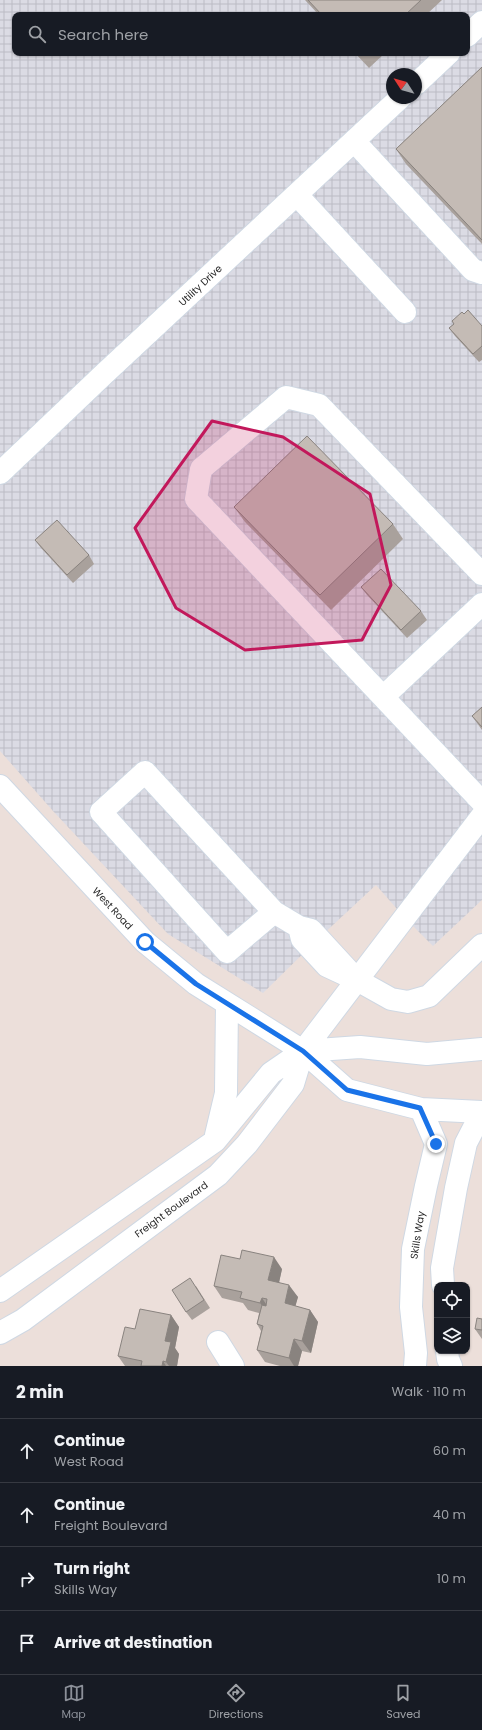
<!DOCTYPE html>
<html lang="en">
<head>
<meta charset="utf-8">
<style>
  body { margin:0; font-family:Poppins,sans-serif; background:#242831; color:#f1f3f6 }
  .controls { position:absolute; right:12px; bottom:12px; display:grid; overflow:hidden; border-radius:8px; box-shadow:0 1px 3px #0004 }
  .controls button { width:36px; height:36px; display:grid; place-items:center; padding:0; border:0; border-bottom:1px solid #363941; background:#171b24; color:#f1f3f6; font:20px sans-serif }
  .compass { position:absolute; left:386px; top:68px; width:36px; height:36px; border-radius:50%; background:#171b24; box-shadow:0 1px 3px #0004; rotate:306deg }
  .stop { position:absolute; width:12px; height:12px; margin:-9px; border:3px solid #1a73e8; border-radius:50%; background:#fff }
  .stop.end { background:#1a73e8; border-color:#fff; box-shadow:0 1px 4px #0008 }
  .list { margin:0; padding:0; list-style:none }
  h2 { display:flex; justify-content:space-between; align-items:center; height:52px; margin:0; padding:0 16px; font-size:17px }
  h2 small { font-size:13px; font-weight:400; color:#9ea1a6 }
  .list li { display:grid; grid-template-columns:26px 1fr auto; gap:12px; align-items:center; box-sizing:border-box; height:64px; padding:0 16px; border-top:1px solid #363941 }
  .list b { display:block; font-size:15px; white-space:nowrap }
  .list p { margin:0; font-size:13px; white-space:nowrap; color:#9ea1a6 }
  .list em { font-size:13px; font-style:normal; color:#9ea1a6 }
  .icon { flex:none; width:22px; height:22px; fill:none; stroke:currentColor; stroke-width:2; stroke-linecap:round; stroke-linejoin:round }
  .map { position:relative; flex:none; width:482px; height:1366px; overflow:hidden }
  .search { position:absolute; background:#171b24; box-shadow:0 1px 3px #0004; left:12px; right:12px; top:12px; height:44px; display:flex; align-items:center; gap:10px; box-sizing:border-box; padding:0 14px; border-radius:8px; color:#9ea1a6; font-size:15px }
  .sheet { height:308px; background:#171b24 }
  nav { display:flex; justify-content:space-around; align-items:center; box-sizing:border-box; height:56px; border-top:1px solid #363941; background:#171b24; font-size:11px; color:#9ea1a6 }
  nav a { display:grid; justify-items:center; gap:2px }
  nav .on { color:#8c9099 }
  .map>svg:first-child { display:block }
  .industrial { fill:url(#industrial-grid); fill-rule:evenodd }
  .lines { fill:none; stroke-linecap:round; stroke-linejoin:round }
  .minor-casing { stroke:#cfd8e3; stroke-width:24 }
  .minor { stroke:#fff; stroke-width:22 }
  .wall { fill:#a9a19c }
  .shaded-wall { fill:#89837f }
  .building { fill:#c4bbb5; stroke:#89837f }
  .route { stroke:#1a73e8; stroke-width:5 }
  .marked { fill:#c2185b; fill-opacity:0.2; stroke:#c2185b; stroke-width:3; stroke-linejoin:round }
  .labels { text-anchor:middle; stroke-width:3; stroke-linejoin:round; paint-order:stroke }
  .street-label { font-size:10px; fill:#292929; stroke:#fff }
</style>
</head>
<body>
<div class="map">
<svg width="482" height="1366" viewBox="0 0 482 1366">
  <defs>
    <pattern id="industrial-grid" width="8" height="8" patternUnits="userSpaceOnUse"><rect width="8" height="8" fill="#dbdbe4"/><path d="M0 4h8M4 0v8" fill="none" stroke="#bcbcc4"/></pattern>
  </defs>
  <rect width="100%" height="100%" fill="#ecdfda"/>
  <path class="industrial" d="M0,0h482v900l-49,46 -29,-29 -28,-32 -57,53 -56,55 -95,-59 -115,-123 -53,-60zM15,15h452v38h-452zM392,74h24v24h-24z"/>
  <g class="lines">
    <defs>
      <path id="minor" d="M467,36l15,-14
        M416,84l33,-31
        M354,141l119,129 9,3
        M297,195l108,117
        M0,473l104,-99 296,-276
        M482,604l-99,93 99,105
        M383,697l-187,-198 5,-30 85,-72 33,8 163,169
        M0,786l145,156 51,42 107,67 44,39 74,19 61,3
        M274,912l-47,40 -126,-140 44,-40 129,140 25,15
        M357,980l-46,-50 -12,-3 3,12 25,27 30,14 34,19 17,3 21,-6 53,-51
        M216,1135l10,-42 1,-89
        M443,1285l-1,-17 14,-80 10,-45 16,-31
        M0,1291l215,-150 56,-68 32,-22 57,-4 67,7 55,-5
        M0,1333l23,-13 195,-145 29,-31 46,-60 10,-33 179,-235
        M218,1342l15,24
        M447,1351l1,8 3,7
        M415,1366l1,-13 -5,-46 2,-58 13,-63 10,-42 -15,-35"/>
    </defs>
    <use href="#minor" class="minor-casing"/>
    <use href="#minor" class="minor"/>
  </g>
  <path class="wall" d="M305,0h137l-16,15h-107z
    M355,53h30l-16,15z
    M482,67v177l-76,-80 -10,-15z
    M464,314l18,12v34l-3,2 -24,-26 -6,-8 5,-4 -2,-3z
    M234,507l159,17 10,15 -72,71 -86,-88z
    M35,540l54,15 5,9 -21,19 -32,-35z
    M361,587l60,24 6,9 -20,18 -40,-43z
    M482,707v23l-10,-14z
    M282,1269l-3,13 19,15 -3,9 15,4 8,12 -7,31 -9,-2 -4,15h-18l-15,-4 -8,-12 4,-19 -4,-7 2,-11 -11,-3 -5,-7 -21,-5 -8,-12z
    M196,1286l14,22 -18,12 -6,-8z
    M171,1315l8,12 -4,21 4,6 -2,12h-52l-7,-10 17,-27z
    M482,1319v20l-7,-10z"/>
  <path class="shaded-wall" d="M274,1257l8,12 -5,23 -9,-12z
    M289,1285l9,12 -5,18 -8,-12z
    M262,1298l8,12 -1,5 -9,-12z
    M310,1310l8,12 -7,31 -9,-12z
    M171,1315l8,12 -4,21 4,6 -2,12h-8l-3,-4 -1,-21z
    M294,1339l8,12 -4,15h-4l-5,-8z
    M163,1361l3,5h-4z"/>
  <path class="building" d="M308,0h113l-16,15h-83z
    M358,53h6l-3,3z
    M482,67v173l-86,-91z
    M468,310l14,16v20l-9,8 -24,-26 5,-4 -2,-3 10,-9 2,2z
    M307,436l86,88 -73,71 -86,-88z
    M57,520l32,35 -22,20 -32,-35z
    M381,569l40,42 -20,19 -40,-43z
    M482,707v20l-10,-11z
    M242,1250l32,7 -6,23 21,5 -4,18 25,7 -8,31 -8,-2 -5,19 -32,-8 6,-24 -6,-2 5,-19 4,1 1,-7 -5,-1 -2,5 -20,-5 2,-6 -28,-6 7,-31 19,4z
    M190,1278l14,22 -18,12 -14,-22z
    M140,1309l31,6 -6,26 6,1 -5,20 -3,-1 -1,5h1h-22l1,-5 -24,-5 7,-29 10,2z
    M477,1318l5,1v11l-7,-1z"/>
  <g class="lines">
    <path class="route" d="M145,942l51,42 107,67 44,39 73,18 16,36"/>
  </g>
  <path class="marked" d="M212,421l71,16 87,57 21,91 -29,55 -117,10 -69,-42 -41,-80z"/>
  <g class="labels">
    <g class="street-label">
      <text transform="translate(200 285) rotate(-43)" y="4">Utility Drive</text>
      <text transform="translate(113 908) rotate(47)" y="4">West Road</text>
      <text transform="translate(171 1209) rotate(-36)" y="4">Freight Boulevard</text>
      <text transform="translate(417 1235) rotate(-81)" y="4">Skills Way</text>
    </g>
  </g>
</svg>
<div class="controls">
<button><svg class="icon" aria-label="locate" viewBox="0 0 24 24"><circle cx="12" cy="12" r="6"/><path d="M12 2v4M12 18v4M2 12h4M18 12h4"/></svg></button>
<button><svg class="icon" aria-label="layers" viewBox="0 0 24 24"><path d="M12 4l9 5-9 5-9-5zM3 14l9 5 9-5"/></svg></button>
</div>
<svg class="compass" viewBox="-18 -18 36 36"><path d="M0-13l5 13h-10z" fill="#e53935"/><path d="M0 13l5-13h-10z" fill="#9ea1a6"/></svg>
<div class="stop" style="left:145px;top:942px"></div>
<div class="stop end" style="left:436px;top:1144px"></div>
<div class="search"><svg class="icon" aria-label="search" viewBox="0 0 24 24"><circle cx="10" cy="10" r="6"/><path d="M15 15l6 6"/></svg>Search here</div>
</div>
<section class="sheet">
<h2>2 min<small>Walk · 110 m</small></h2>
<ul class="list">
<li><svg class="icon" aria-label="ahead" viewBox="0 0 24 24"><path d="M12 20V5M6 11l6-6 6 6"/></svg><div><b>Continue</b><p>West Road</p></div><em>60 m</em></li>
<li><svg class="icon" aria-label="ahead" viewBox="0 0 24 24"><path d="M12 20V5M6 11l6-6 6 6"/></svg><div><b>Continue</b><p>Freight Boulevard</p></div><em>40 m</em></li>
<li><svg class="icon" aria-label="right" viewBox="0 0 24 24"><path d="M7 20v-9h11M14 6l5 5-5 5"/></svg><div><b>Turn right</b><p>Skills Way</p></div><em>10 m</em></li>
<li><svg class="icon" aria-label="arrive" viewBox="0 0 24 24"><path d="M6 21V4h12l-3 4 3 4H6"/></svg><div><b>Arrive at destination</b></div></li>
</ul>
</section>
<nav>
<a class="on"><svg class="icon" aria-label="map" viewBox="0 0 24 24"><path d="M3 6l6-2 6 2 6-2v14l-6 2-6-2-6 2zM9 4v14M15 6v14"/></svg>Map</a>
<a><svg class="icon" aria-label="directions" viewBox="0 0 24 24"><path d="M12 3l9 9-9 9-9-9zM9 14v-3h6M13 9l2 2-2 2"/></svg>Directions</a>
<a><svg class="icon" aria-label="saved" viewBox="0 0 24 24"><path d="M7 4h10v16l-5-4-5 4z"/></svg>Saved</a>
</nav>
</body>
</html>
